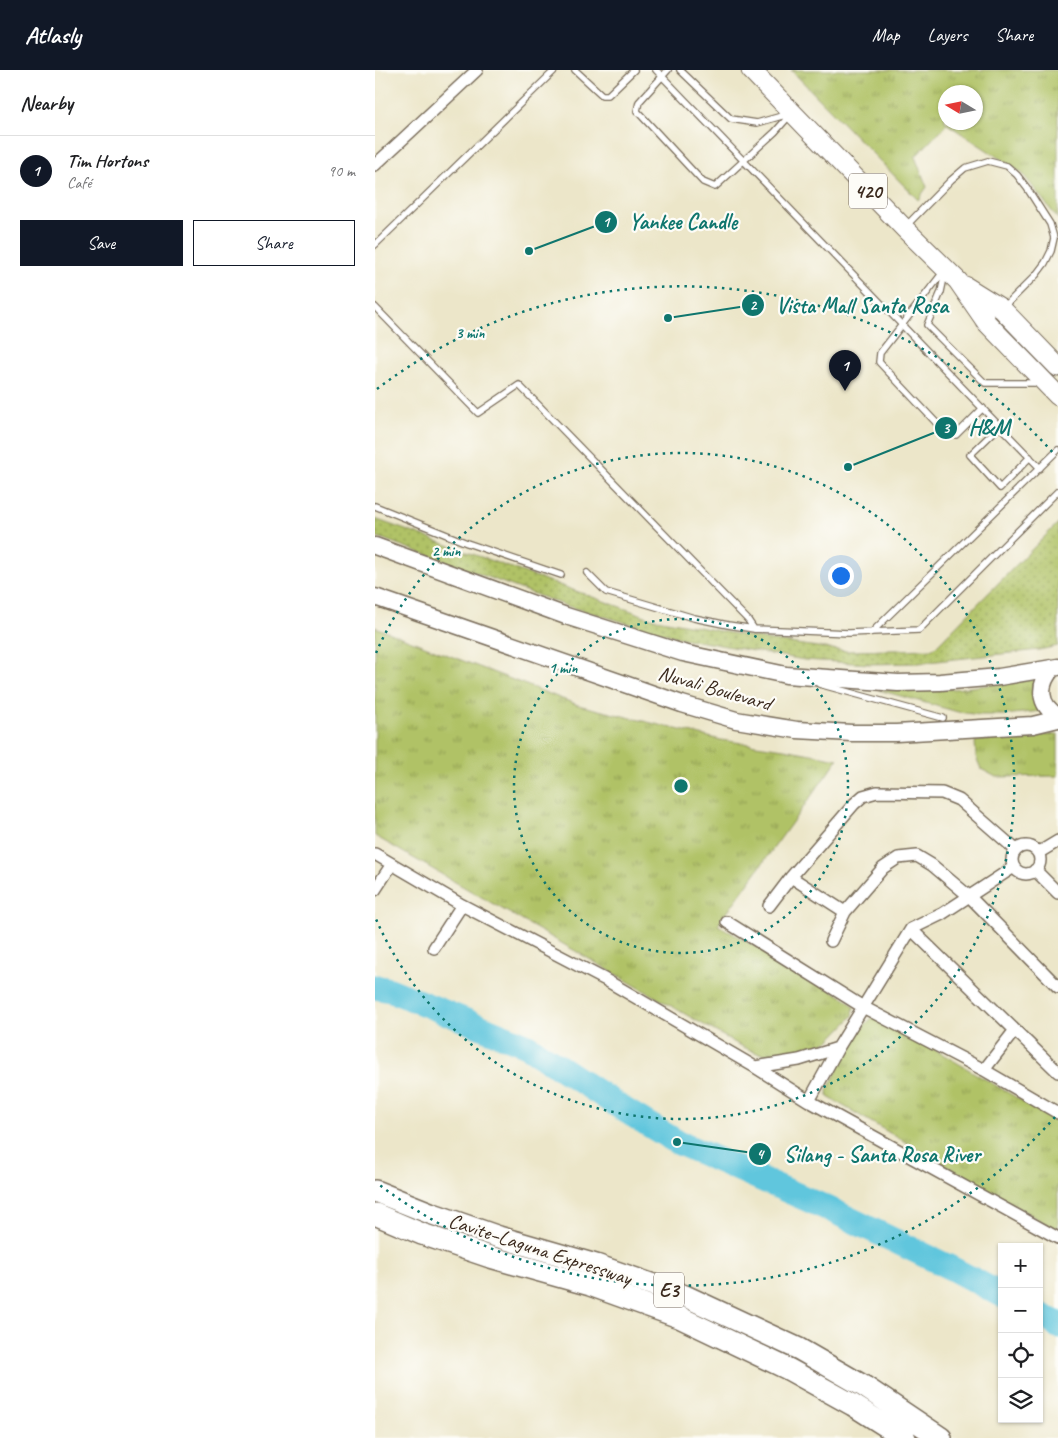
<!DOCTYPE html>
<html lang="en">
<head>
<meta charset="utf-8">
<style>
  body { margin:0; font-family:Caveat,sans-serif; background:#f6f6f6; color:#202124 }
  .controls { position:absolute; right:15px; bottom:15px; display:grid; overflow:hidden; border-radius:0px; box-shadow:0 1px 4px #0004 }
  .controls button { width:45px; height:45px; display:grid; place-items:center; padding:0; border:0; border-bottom:1px solid #e0e0e0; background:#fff; color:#202124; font:25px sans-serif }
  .compass { position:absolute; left:563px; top:15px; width:45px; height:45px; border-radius:50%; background:#fff; box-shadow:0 1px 4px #0004; rotate:280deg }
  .you { position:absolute; left:465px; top:505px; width:18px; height:18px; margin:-12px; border:4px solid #fff; border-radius:50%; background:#1a73e8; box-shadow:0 0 0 8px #1a73e833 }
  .badge { display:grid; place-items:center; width:32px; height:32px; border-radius:50%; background:#111827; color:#fff; font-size:16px; font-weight:700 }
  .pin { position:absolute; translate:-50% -41px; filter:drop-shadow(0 1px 2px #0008) }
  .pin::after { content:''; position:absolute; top:26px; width:18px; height:15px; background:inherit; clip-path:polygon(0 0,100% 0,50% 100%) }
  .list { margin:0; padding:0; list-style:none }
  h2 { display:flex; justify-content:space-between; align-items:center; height:65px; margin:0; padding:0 20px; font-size:21px }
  h2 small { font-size:16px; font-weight:400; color:#757577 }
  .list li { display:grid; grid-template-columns:32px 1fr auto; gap:15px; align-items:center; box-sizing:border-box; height:70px; padding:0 20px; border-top:1px solid #e0e0e0 }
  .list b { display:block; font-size:19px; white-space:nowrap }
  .list p { margin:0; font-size:16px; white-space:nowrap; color:#757577 }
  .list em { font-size:16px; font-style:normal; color:#757577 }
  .actions { display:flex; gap:10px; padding:15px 20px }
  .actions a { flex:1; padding:11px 0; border:1px solid #111827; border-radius:0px; text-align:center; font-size:18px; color:#111827 }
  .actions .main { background:#111827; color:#fff }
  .icon { flex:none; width:28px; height:28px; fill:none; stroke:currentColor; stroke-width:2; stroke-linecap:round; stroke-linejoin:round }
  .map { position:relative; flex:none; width:683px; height:1368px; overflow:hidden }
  header { display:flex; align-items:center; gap:30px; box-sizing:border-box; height:70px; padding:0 25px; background:#111827; color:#fff }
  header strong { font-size:24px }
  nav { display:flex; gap:28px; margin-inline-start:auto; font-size:18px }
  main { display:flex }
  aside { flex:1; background:#fff }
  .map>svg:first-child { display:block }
  .grass { fill:url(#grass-tufts); stroke:#767642; fill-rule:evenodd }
  .park { fill:url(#park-dots); stroke:#767642 }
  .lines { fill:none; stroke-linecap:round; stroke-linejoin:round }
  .river { stroke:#60c6dd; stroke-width:25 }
  .lane-casing { stroke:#796c5a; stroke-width:8 }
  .street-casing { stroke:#796c5a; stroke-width:14 }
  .secondary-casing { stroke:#796c5a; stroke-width:19 }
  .primary-casing { stroke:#796c5a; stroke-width:21 }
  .highway-casing { stroke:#796c5a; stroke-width:24 }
  .lane { stroke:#fff; stroke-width:5.5 }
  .street { stroke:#fff; stroke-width:11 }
  .secondary { stroke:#fff; stroke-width:16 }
  .primary { stroke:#fff; stroke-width:19 }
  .highway { stroke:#fff; stroke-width:21 }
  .ring { fill:none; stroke:#0f766e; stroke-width:2.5; stroke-dasharray:2.5 5 }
  .labels { text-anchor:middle; stroke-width:4.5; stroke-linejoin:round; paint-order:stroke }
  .shield { fill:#fdfcf7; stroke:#75695f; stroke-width:1 }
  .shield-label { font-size:20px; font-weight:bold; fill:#3b2a1e }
  .street-label { font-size:21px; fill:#3b2a1e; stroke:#fdfcf7 }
  .centre { fill:#0f766e; stroke:#fdfcf7; stroke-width:2.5 }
  .ring-label { font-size:15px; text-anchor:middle; font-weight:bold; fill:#0f766e; stroke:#fdfcf7; stroke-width:4.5; stroke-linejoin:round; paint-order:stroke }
  .leader { fill:none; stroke:#0f766e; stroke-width:2 }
  .callout-dot { fill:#0f766e; stroke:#fdfcf7; stroke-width:2 }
  .mark-label { font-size:15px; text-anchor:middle; font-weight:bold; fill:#fff }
  .callout-label { font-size:22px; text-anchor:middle; font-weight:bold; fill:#0f766e; stroke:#fdfcf7; stroke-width:4.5; stroke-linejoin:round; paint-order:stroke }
</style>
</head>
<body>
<header>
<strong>Atlasly</strong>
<nav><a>Map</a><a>Layers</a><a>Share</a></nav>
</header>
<main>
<aside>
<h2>Nearby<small></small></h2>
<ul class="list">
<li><span class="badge">1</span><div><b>Tim Hortons</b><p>Café</p></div><em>90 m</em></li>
</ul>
<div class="actions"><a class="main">Save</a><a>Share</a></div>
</aside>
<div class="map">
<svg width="683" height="1368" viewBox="0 0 683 1368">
  <defs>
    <pattern id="grass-tufts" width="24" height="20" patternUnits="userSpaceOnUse" patternTransform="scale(1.25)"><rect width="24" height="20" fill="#b0c266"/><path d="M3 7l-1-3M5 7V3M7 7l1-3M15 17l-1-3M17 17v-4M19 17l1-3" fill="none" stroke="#909e53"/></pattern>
    <pattern id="park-dots" width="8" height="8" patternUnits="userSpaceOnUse" patternTransform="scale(1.25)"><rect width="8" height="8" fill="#b0c266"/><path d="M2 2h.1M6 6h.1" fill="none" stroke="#909e53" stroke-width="1.8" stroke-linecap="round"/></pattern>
  </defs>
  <rect width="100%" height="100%" fill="#fdfcf7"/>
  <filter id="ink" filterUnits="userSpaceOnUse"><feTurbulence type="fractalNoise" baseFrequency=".02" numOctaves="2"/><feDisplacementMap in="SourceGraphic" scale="10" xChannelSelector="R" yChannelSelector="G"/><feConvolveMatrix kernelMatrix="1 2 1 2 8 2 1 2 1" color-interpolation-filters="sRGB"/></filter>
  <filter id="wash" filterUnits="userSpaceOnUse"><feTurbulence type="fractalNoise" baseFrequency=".0096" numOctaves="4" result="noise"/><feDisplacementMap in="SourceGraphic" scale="20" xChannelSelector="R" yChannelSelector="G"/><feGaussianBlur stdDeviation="1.12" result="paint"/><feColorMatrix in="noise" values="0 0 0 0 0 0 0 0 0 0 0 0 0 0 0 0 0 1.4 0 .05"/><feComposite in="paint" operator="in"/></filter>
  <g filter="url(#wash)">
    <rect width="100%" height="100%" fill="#ece6c9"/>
    <path class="grass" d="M416,0h267v149l-36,-46 -75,-49 -32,33 12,30 -9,13zM570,22h30v30h-30z
      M0,557l203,78 143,35 63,9 54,10 -120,166 127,73 9,8 -1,10 -24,25 -42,16 -30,-4 -18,-8 -364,-209z
      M662,609c-4,12 -5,22 4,32l-37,4h-24l-22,-3 -79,-22 75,-1z
      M683,664v42l-62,1 -15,-8 -5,-12 -1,-16z
      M501,945l182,107v109l-230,-134 -1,-6c13,-25 26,-60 49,-76z"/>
    <path class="park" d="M0,449l276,99 117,22 78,11 87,-2 125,-126v123l-19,4 -120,13 -49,1 -66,-4 -123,-22 -114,-32 -192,-70z"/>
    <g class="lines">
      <path class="river" d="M0,917l15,3 136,55 97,64 54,33 152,67 122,59 51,27
        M664,1244l17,9 2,3"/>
    </g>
  </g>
  <g filter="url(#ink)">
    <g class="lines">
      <defs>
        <path id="lane" d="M200,0l27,25h6l26,-25
          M281,0l384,398
          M293,0l-29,32 -2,9 66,71 12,5 60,-55 16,-18
          M305,0l51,49 26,4 32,-9
          M530,157l46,-47 14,-12 23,-7 19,5 10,9 10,13 23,36 4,14 -3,13 -6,12 -9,12 -32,32
          M0,175l180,-175
          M569,201l-64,82 -1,9 66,70 11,3 27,-27
          M570,203l-4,19 -14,33 58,58h54
          M0,237l103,106 41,-28 229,235 6,9
          M625,356l-30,29 30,33 30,-31
          M0,436l92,37 94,32
          M212,503l19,19 88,26 34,7 26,4 95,4 70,-3 139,-139
          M497,562l186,-182
          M444,614l124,34"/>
        <path id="street" d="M0,95l102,-95
          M637 790a14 14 0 1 1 28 0a14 14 0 1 1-28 0Z
          M663,783l20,-12
          M0,784l87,51 142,74 151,88 54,34 249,137
          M660,800l23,23
          M416,807l54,35
          M0,820l17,-26
          M394,836l22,-29 63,-73 9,-8 14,-4 65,1 17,7 57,50
          M352,852l136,85 121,63 74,43
          M536,859l147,143
          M456,871l14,-29 38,-44 15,-10 19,-2 15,9 38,32 88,90
          M59,878l28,-43
          M380,997l44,-7 39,-12
          M609,1000l31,-40
          M434,1031l29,-53 73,-119 31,-15 72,-47"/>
        <path id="secondary" d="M0,476l191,70 117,37 103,22 112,8 42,-1 59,-5 59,-10
          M0,527l307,107 54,16 61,10 55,3h44l86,-5 51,-3 25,-6
          M677,599c-14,15 -14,36 6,47"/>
        <path id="primary" d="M376,0l153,158 54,53 29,42 71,73
          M590,216l37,23 56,58"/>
        <path id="highway" d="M0,1121l55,22 69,24 97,28 89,31 114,53 66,38 76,51
          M0,1144l47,20 68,23 100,28 89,32 109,52 65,36 52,33"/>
      </defs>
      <use href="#lane" class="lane-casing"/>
      <use href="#street" class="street-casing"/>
      <use href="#secondary" class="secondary-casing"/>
      <use href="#primary" class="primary-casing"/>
      <use href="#highway" class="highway-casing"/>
      <use href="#lane" class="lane"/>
      <use href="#street" class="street"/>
      <use href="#secondary" class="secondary"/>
      <use href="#primary" class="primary"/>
      <use href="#highway" class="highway"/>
    </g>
  </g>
  <g class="ring">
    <circle cx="306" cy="716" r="167"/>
    <path d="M1 583A333 333 0 1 1 1 849"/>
    <path d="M680 1047A500 500 0 0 1 2 1113M2 319A500 500 0 0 1 680 385"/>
  </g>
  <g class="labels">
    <g class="shield">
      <rect x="474" y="103.5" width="38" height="35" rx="4"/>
      <rect x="279" y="1202.5" width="30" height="35" rx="4"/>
    </g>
    <g class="shield-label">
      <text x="493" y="128">420</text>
      <text x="294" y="1227">E3</text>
    </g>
    <g class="street-label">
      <text transform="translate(340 618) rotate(16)" y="7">Nuvali Boulevard</text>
      <text transform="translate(165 1179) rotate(18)" y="7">Cavite–Laguna Expressway</text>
    </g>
  </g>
  <circle cx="306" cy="716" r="8" class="centre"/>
  <g class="ring-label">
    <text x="95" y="268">3 min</text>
    <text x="71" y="486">2 min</text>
    <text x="188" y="603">1 min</text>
  </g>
  <path class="leader" d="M154 181L231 152M293 248L378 235M473 397L571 358M302 1072L385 1084"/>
  <g class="callout-dot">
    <circle cx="154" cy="181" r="5"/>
    <circle cx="293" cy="248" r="5"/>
    <circle cx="473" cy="397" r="5"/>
    <circle cx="302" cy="1072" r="5"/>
    <circle cx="231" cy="152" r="12"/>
    <circle cx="378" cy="235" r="12"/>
    <circle cx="571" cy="358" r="12"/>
    <circle cx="385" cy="1084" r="12"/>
  </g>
  <g class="mark-label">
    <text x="231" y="157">1</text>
    <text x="378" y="240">2</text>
    <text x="571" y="363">3</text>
    <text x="385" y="1089">4</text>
  </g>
  <g class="callout-label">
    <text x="308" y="159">Yankee Candle</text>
    <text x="487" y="243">Vista Mall Santa Rosa</text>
    <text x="614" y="365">H&amp;M</text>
    <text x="507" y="1092">Silang - Santa Rosa River</text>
  </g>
</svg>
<div class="controls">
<button>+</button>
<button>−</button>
<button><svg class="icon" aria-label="locate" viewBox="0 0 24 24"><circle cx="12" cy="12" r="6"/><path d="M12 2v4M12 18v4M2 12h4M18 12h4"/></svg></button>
<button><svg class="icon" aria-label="layers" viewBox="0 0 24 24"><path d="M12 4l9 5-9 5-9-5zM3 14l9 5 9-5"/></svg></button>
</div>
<svg class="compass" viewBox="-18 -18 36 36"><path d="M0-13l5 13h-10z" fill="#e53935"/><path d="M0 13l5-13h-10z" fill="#757577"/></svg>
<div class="you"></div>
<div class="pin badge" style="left:470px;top:321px">1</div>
</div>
</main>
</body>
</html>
